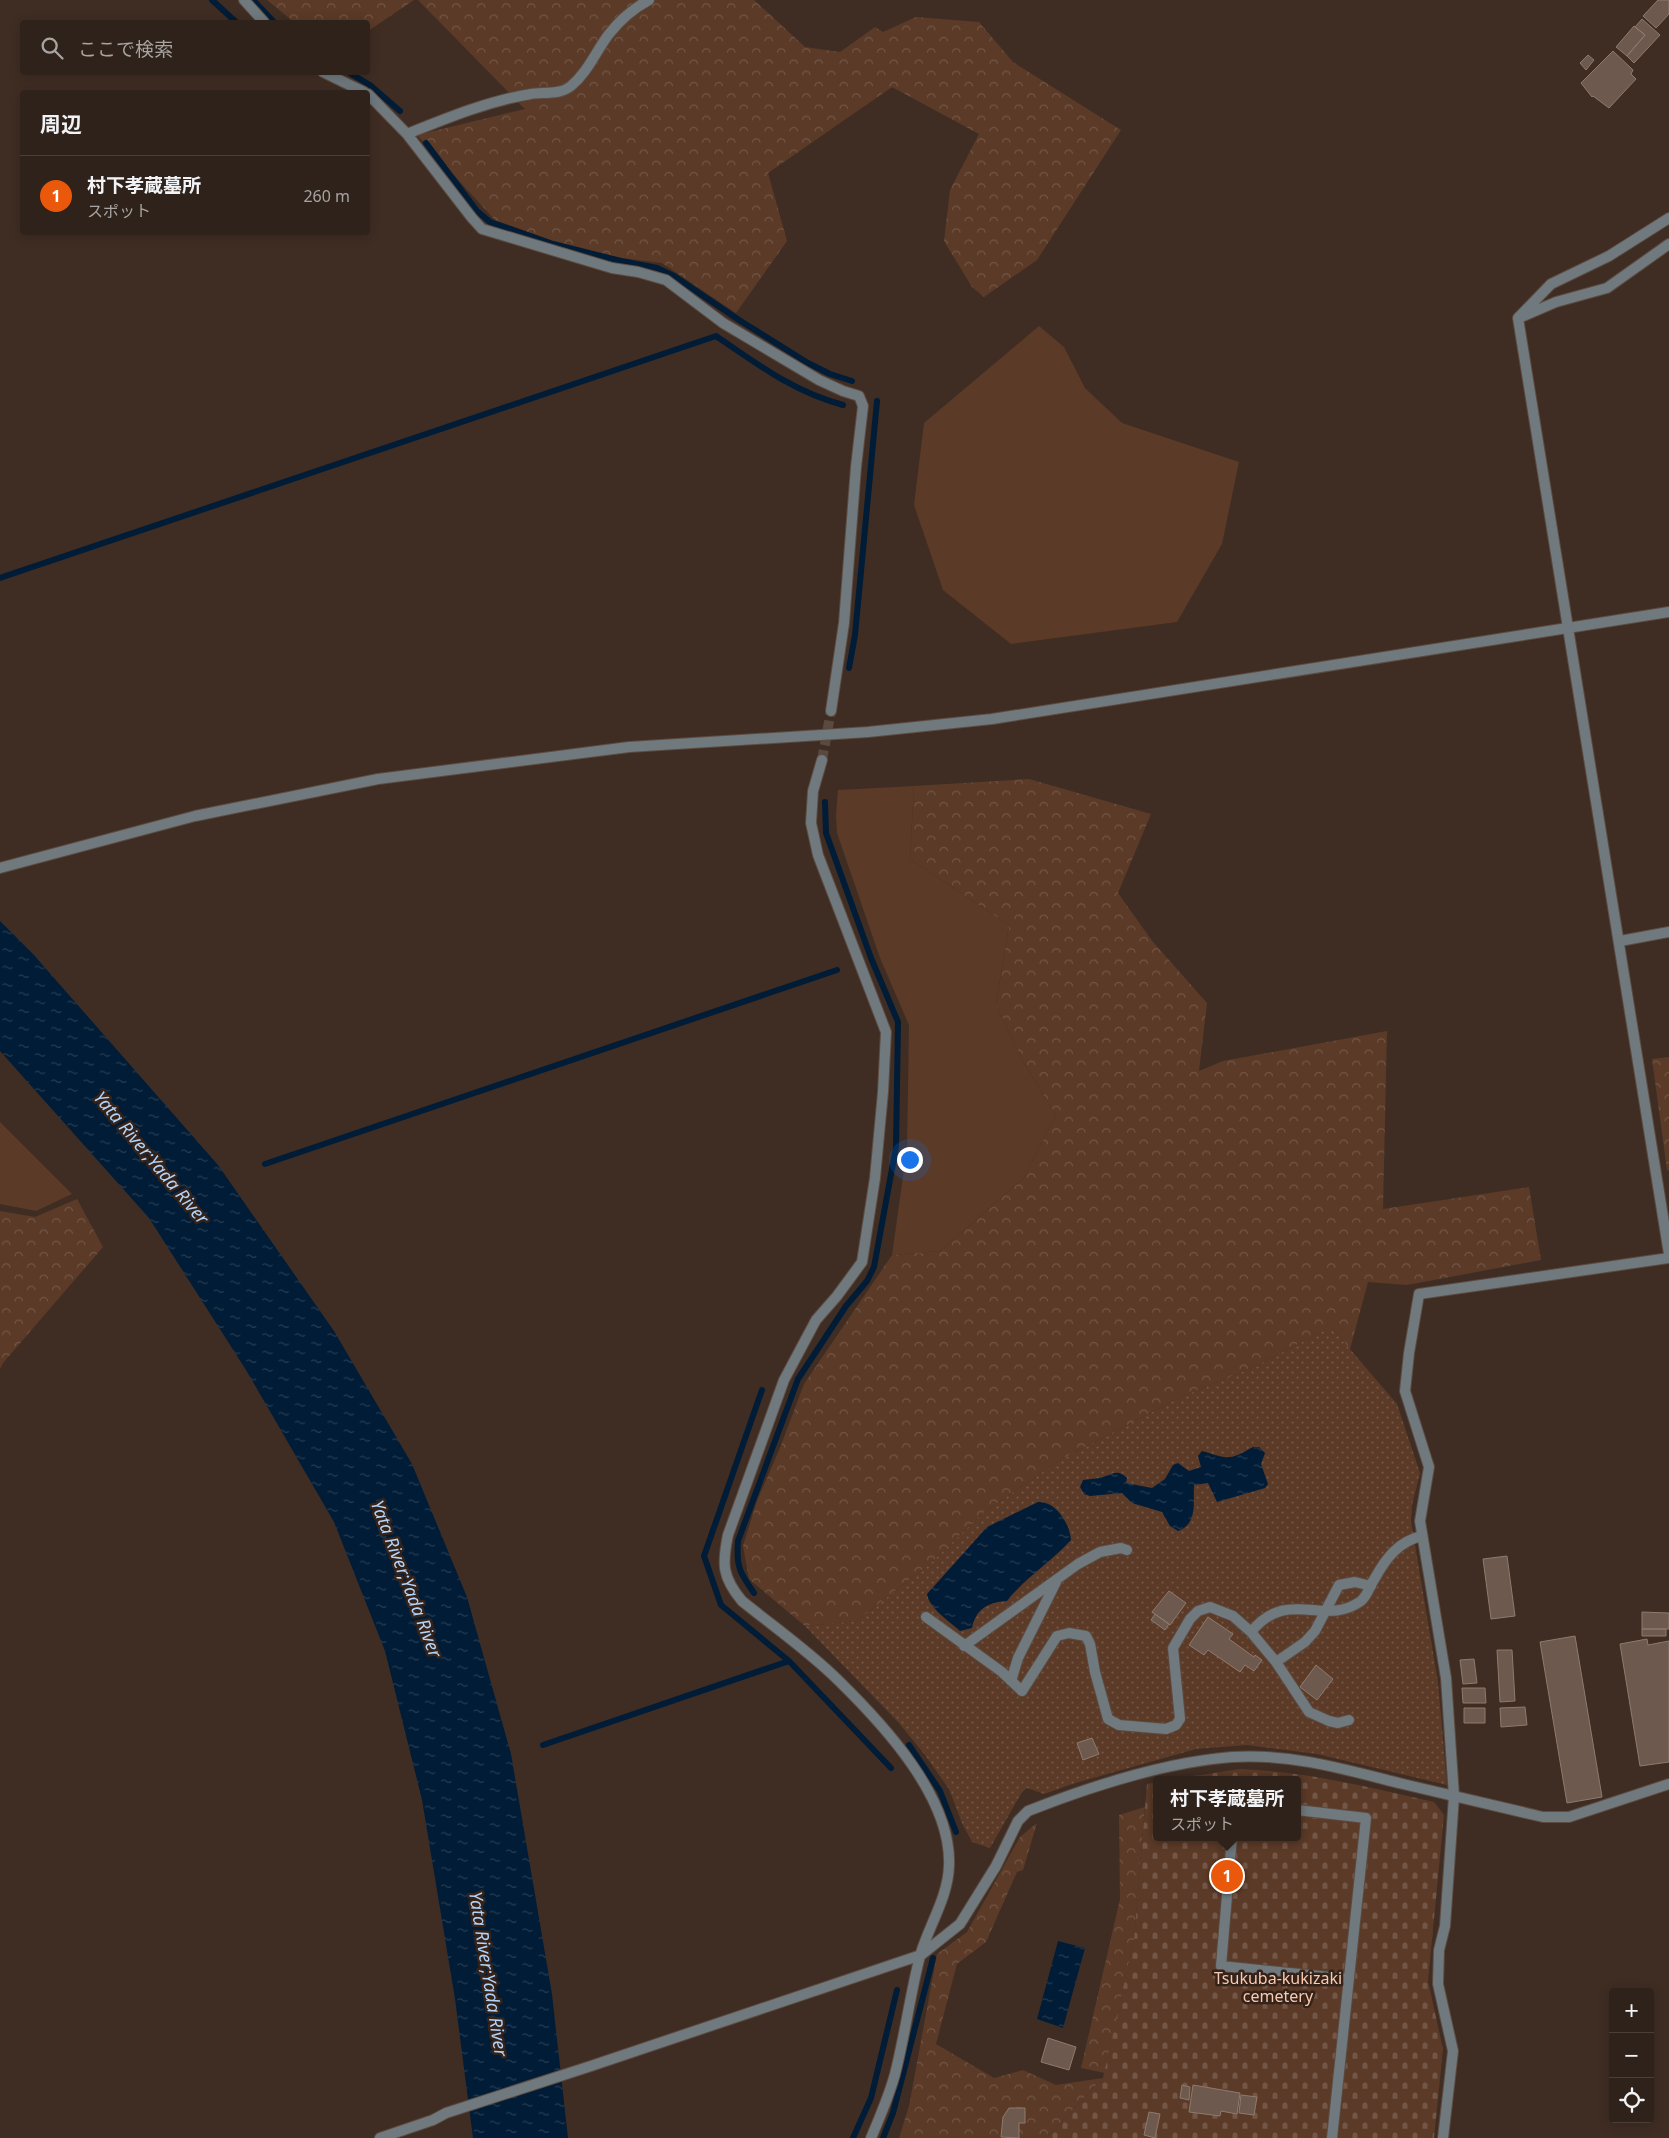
<!DOCTYPE html>
<html lang="ja">
<head>
<meta charset="utf-8">
<style>
  body { margin:0; font-family:"Noto Sans","Noto Sans JP",sans-serif; background:#372a23; color:#f1f3f6 }
  .controls { position:absolute; right:15px; bottom:15px; display:grid; overflow:hidden; border-radius:5px; box-shadow:0 2px 12px #0003 }
  .controls button { width:45px; height:45px; display:grid; place-items:center; padding:0; border:0; border-bottom:1px solid #4a3f39; background:#2f221a; color:#f1f3f6; font:25px sans-serif }
  .you { position:absolute; left:909px; top:1159px; width:18px; height:18px; margin:-12px; border:4px solid #fff; border-radius:50%; background:#1a73e8; box-shadow:0 0 0 8px #1a73e833 }
  .badge { display:grid; place-items:center; width:32px; height:32px; border-radius:50%; background:#ea580c; color:#fff; font-size:16px; font-weight:700 }
  .pin { position:absolute; translate:-50% -50%; border:2px solid #fff; box-shadow:0 1px 5px #0006 }
  .popup { position:absolute; left:1153px; top:1776px; width:148px; height:65px; box-sizing:border-box; display:grid; place-content:center; border-radius:5px; background:#2f221a; filter:drop-shadow(0 1px 4px #0005); font-size:16px; white-space:nowrap; color:#a7a4a2 }
  .popup b { font-size:19px; color:#f1f3f6 }
  .popup::after { content:''; position:absolute; left:50%; top:100%; margin-left:-10px; border:10px solid transparent; border-top-color:#2f221a }
  .list { margin:0; padding:0; list-style:none }
  h2 { display:flex; justify-content:space-between; align-items:center; height:65px; margin:0; padding:0 20px; font-size:21px }
  h2 small { font-size:16px; font-weight:400; color:#a7a4a2 }
  .list li { display:grid; grid-template-columns:32px 1fr auto; gap:15px; align-items:center; box-sizing:border-box; height:80px; padding:0 20px; border-top:1px solid #4a3f39 }
  .list b { display:block; font-size:19px; white-space:nowrap }
  .list p { margin:0; font-size:16px; white-space:nowrap; color:#a7a4a2 }
  .list em { font-size:16px; font-style:normal; color:#a7a4a2 }
  .icon { flex:none; width:28px; height:28px; fill:none; stroke:currentColor; stroke-width:2; stroke-linecap:round; stroke-linejoin:round }
  .map { position:relative; flex:none; width:1669px; height:2138px; overflow:hidden }
  .search { position:absolute; background:#2f221a; box-shadow:0 2px 12px #0003; left:20px; top:20px; width:350px; height:55px; display:flex; align-items:center; gap:12px; box-sizing:border-box; padding:0 18px; border-radius:5px; color:#a7a4a2; font-size:19px }
  .panel { position:absolute; background:#2f221a; box-shadow:0 2px 12px #0003; left:20px; top:90px; width:350px; height:145px; border-radius:5px }
  .map>svg:first-child { display:block }
  .grass { fill:#5b3a27 }
  .forest { fill:url(#forest-crowns) }
  .cemetery { fill:url(#cemetery-stones) }
  .garden { fill:url(#garden-dots) }
  .water { fill:url(#water-ripples) }
  .lines { fill:none; stroke-linecap:round; stroke-linejoin:round }
  .stream { stroke:#011c36; stroke-width:6 }
  .building { fill:#6d594e; stroke:#8f7a6e }
  .minor-tunnel { stroke:#5a493f; stroke-width:10; stroke-dasharray:10 5; stroke-linecap:butt }
  .service-casing { stroke:#5c4b41; stroke-width:12 }
  .minor-casing { stroke:#5c4b41; stroke-width:12 }
  .tertiary-casing { stroke:#5c4b41; stroke-width:12 }
  .service { stroke:#6f797e; stroke-width:10 }
  .minor { stroke:#6f797e; stroke-width:10 }
  .tertiary { stroke:#6f797e; stroke-width:10 }
  .labels { text-anchor:middle; stroke-width:5; stroke-linejoin:round; paint-order:stroke }
  .park-label { font-size:16px; fill:#f9cab0; stroke:#35231a }
  .water-label { font-size:18px; font-style:italic; fill:#b2d4fa; stroke:#35231a }
</style>
</head>
<body>
<div class="map">
<svg width="1669" height="2138" viewBox="0 0 1669 2138">
  <defs>
    <pattern id="forest-crowns" width="20" height="18" patternUnits="userSpaceOnUse" patternTransform="scale(1.25)"><rect width="20" height="18" fill="#5b3a27"/><path d="M2 6a3 3 0 1 1 6 0M12 15a3 3 0 1 1 6 0" fill="none" stroke="#735646"/></pattern>
    <pattern id="cemetery-stones" width="16" height="16" patternUnits="userSpaceOnUse" patternTransform="scale(1.25)"><rect width="16" height="16" fill="#5b3a27"/><path d="M2 7V4a2 2 0 0 1 4 0v3zM10 15v-3a2 2 0 0 1 4 0v3z" fill="#735646"/></pattern>
    <pattern id="garden-dots" width="8" height="8" patternUnits="userSpaceOnUse" patternTransform="scale(1.25)"><rect width="8" height="8" fill="#5b3a27"/><path d="M2 2h.1M6 6h.1" fill="none" stroke="#735646" stroke-width="1.8" stroke-linecap="round"/></pattern>
    <pattern id="water-ripples" width="26" height="14" patternUnits="userSpaceOnUse" patternTransform="scale(1.25)"><rect width="26" height="14" fill="#011c36"/><path d="M2 4q2-2 4 0t4 0M15 11q2-2 4 0t4 0" fill="none" stroke="#263d53"/></pattern>
  </defs>
  <rect width="100%" height="100%" fill="#3f2d23"/>
  <path class="grass" d="M1039,326l25,21 21,41 37,35 117,39 -17,82 -45,78 -166,22 -68,-54 -29,-85 10,-82z
    M914,786l-4,73 99,66 -13,79 28,59 32,52 -32,63 -84,73 -48,4 15,-107 2,-123 -29,-67 -43,-125 -1,-18 2,-25z
    M0,1122l72,72 -36,17 -36,-7z"/>
  <path class="forest" d="M267,0h147l-46,31v-9h-74z
    M418,0h336l51,47 35,5 35,-25 8,5 33,-15 63,5 34,40 108,68 -84,130 -53,37 -12,-10 -28,-46 6,-51 29,-56 -87,-47 -124,86 19,68 -51,72 -74,-50 -73,-9 -94,-34 -78,-85 108,-26z
    M1029,779l122,35 -33,79 35,49 54,61 -8,68 24,-10 164,-30 -4,178 146,-22 12,73 -134,25 -39,-3 -18,67 -19,-22 -77,40 -73,30 -121,63 -77,53 -51,49 -75,59 -52,5 -56,-47 -6,-33 14,-45 23,-53 24,-64 88,-129 48,-4 84,-73 32,-63 -32,-52 -28,-59 13,-79 -99,-66 4,-73z
    M1669,1057v114l-2,-1 -15,-111z
    M77,1199l26,48 -100,116 -3,6v-158l35,6z
    M1145,1807l-11,132 -29,134 -24,-5 39,-169 -1,-84z
    M1037,1823l-14,47 -6,2 -31,70 -29,22 -21,80 58,34 29,-8 33,15 47,-7 -57,60h-147l10,-32 28,-152 30,-22 53,-95z"/>
  <path class="cemetery" d="M1240,1769c68,3 128,18 194,33l10,13 -16,166 15,68 -9,89h-388l57,-60 31,-139 13,-155 10,-2v55h140v-57h-129z"/>
  <path class="garden" d="M1331,1327l66,77 23,69 -8,32 -1,16 27,161 9,103 -130,-31 -70,-9 -51,4 -124,35 -28,10 -17,-6 -5,4 -32,56 -18,-6 -10,-19 -13,-34 -24,-34 -26,-32 -94,-97 52,-5 75,-59 51,-49 77,-53 121,-63 73,-30z"/>
  <path class="water" d="M0,921l33,33 185,211 116,166 78,133 55,133 44,157 41,240 16,144h-95l-18,-139 -33,-199 -37,-149 -51,-129 -88,-152 -97,-152 -149,-167z
    M1253,1447h6l6,6 -4,11 7,20 -3,4 -48,14 -9,-19 -14,2c-1,17 4,39 -16,46l-8,-5 -8,-14 -30,-9 -10,-10 -32,3 -6,-2 -4,-7 3,-7c5,-1 12,-1 17,-2 12,-3 16,-10 27,0l-1,5 26,5 13,-9 8,-14 5,-2 11,8 12,-4 -3,-11 4,-5c27,8 26,10 51,-4z
    M1038,1502c18,-1 32,22 33,38 -20,22 -46,38 -64,61 -19,1 -31,8 -35,27l-12,3c-11,-10 -31,-23 -33,-37l60,-67z
    M1058,1941l27,7 -22,80 -26,-9z"/>
  <g class="lines">
    <path class="stream" d="M212,0l24,22
      M253,0l21,22
      M348,72l22,13 30,26
      M426,143l51,68 13,11 63,22 68,17 36,7 17,8 65,44 69,43 22,11 22,7
      M0,578l716,-242c41,28 78,56 127,69
      M849,668l6,-33 22,-234
      M265,1164l572,-194
      M762,1390l-58,166 17,49 68,56 102,107
      M754,1593c-14,-20 -18,-26 -16,-52l60,-162 48,-73 21,-25 7,-14 22,-120 2,-125 -27,-64 -45,-125 -1,-31
      M543,1745l246,-84
      M909,1745l31,46 16,41
      M853,2138l18,-40 26,-108
      M883,2138l10,-25 40,-155"/>
  </g>
  <path class="building" d="M1658,0h11v14l-13,14 -13,-12z
    M1642,19l18,16 -26,28 -7,-7 18,-21 -10,-8z
    M1634,26l11,9 -18,21 -11,-9z
    M1613,51l20,19 -2,4 5,5 -27,29 -16,-12 -1,1 -11,-14z
    M1588,55l6,5 -8,10 -6,-7z
    M1507,1556l8,60 -24,3 -8,-60z
    M1169,1591l17,12 -16,22 -18,-13z
    M1642,1612l27,1v16h-27z
    M1155,1614l14,10 -4,6 -14,-10z
    M1208,1617l25,17 -4,5 25,18 1,-2 7,5 -8,11 -9,-6 -5,7 -32,-22 -4,5 -15,-10z
    M1642,1629h24v7h-24z
    M1575,1636l27,161 -35,6 -27,-161z
    M1647,1639l1,6 21,-4v121l-29,4 -20,-122z
    M1497,1650h15l3,51 -15,1z
    M1474,1659l3,24 -14,1 -3,-24z
    M1316,1665l17,14 -16,21 -17,-13z
    M1462,1688h23l1,15h-23z
    M1525,1707l2,18 -26,2 -1,-19z
    M1464,1708h21v15h-21z
    M1092,1738l7,16 -16,6 -6,-17z
    M1048,2038l28,9 -7,23 -28,-8z
    M1182,2085l8,2 -1,13 -9,-2z
    M1193,2085l47,8 -3,21 -16,-3 -1,5 -31,-4z
    M1241,2095l16,2 -3,18 -15,-2z
    M1009,2108h16v15h-6v15l-18,-1 2,-20z
    M1149,2112l11,2 -5,24 -11,-3z"/>
  <g class="lines">
    <path class="minor-tunnel" d="M822,760l9,-49"/>
    <defs>
      <path id="service" d="M926,1617l76,55 20,19 35,-55 12,-3 17,3 4,8 5,28 13,47 11,6 47,4 10,-4 4,-6 -7,-71 17,-29 8,-8 12,-4 23,9 18,16 25,30 33,50 20,9 9,2 11,-3
        M1251,1632c38,-46 72,-4 110,-31 7,-6 9,-16 14,-23 11,-20 24,-37 47,-42
        M964,1646l114,-82 22,-12 21,-4 6,2
        M1276,1662l29,-20 10,-11 24,-46 16,-3 16,4
        M1011,1681l7,-23 38,-76
        M1297,1810l69,8 -34,320
        M1232,1837l-11,129 128,13"/>
      <path id="minor" d="M244,0l20,22
        M323,72l41,20
        M368,94l39,40 65,84 10,11 130,39 26,4 28,8 57,43 96,57 24,11 16,5 4,10 -7,61 -12,156 -13,88
        M407,134c40,-16 81,-33 124,-40 12,-2 29,1 40,-8 17,-14 25,-35 38,-52 11,-14 25,-26 40,-34
        M1669,218l-60,38 -58,28 -33,34 151,936
        M1521,317l35,-15 51,-14 62,-44
        M822,760l-9,31 -2,32 7,32 68,177 -3,60 -8,86 -13,84 -25,34 -21,24 -32,60 -56,155c-6,29 -6,42 14,66 31,25 68,51 96,79 46,45 114,118 111,186 -1,32 -21,61 -29,90 -10,39 -15,79 -25,118 -6,22 -15,43 -24,64
        M1620,941l49,-9
        M380,2138l53,-18 13,-7 145,-47 330,-111 39,-31 36,-58 22,-45 10,-10c61,-24 139,-49 204,-54 59,-4 115,13 171,27 47,11 94,22 140,33h26l100,-33
        M1443,2138l10,-87 -15,-67 1,-34 6,-24 9,-130 -8,-118 -26,-157 9,-54 -24,-76 4,-38 10,-59 250,-36"/>
      <path id="tertiary" d="M0,868l195,-52 183,-37 251,-32 239,-15 124,-13 677,-107"/>
    </defs>
    <use href="#service" class="service-casing"/>
    <use href="#minor" class="minor-casing"/>
    <use href="#tertiary" class="tertiary-casing"/>
    <use href="#service" class="service"/>
    <use href="#minor" class="minor"/>
    <use href="#tertiary" class="tertiary"/>
  </g>
  <g class="labels">
    <g class="park-label">
      <text x="1278" y="1984">Tsukuba-kukizaki<tspan x="1278" dy="18">cemetery</tspan></text>
    </g>
    <g class="water-label">
      <text transform="translate(151 1158) rotate(50)" y="6">Yata River;Yada River</text>
      <text transform="translate(406 1579) rotate(69)" y="6">Yata River;Yada River</text>
      <text transform="translate(488 1974) rotate(81)" y="6">Yata River;Yada River</text>
    </g>
  </g>
</svg>
<div class="controls">
<button>+</button>
<button>−</button>
<button><svg class="icon" aria-label="locate" viewBox="0 0 24 24"><circle cx="12" cy="12" r="6"/><path d="M12 2v4M12 18v4M2 12h4M18 12h4"/></svg></button>
</div>
<div class="you"></div>
<div class="pin badge" style="left:1227px;top:1876px">1</div>
<div class="popup"><b>村下孝蔵墓所</b>スポット</div>
<div class="search"><svg class="icon" aria-label="search" viewBox="0 0 24 24"><circle cx="10" cy="10" r="6"/><path d="M15 15l6 6"/></svg>ここで検索</div>
<section class="panel">
<h2>周辺<small></small></h2>
<ul class="list">
<li><span class="badge">1</span><div><b>村下孝蔵墓所</b><p>スポット</p></div><em>260 m</em></li>
</ul>
</section>
</div>
</body>
</html>
